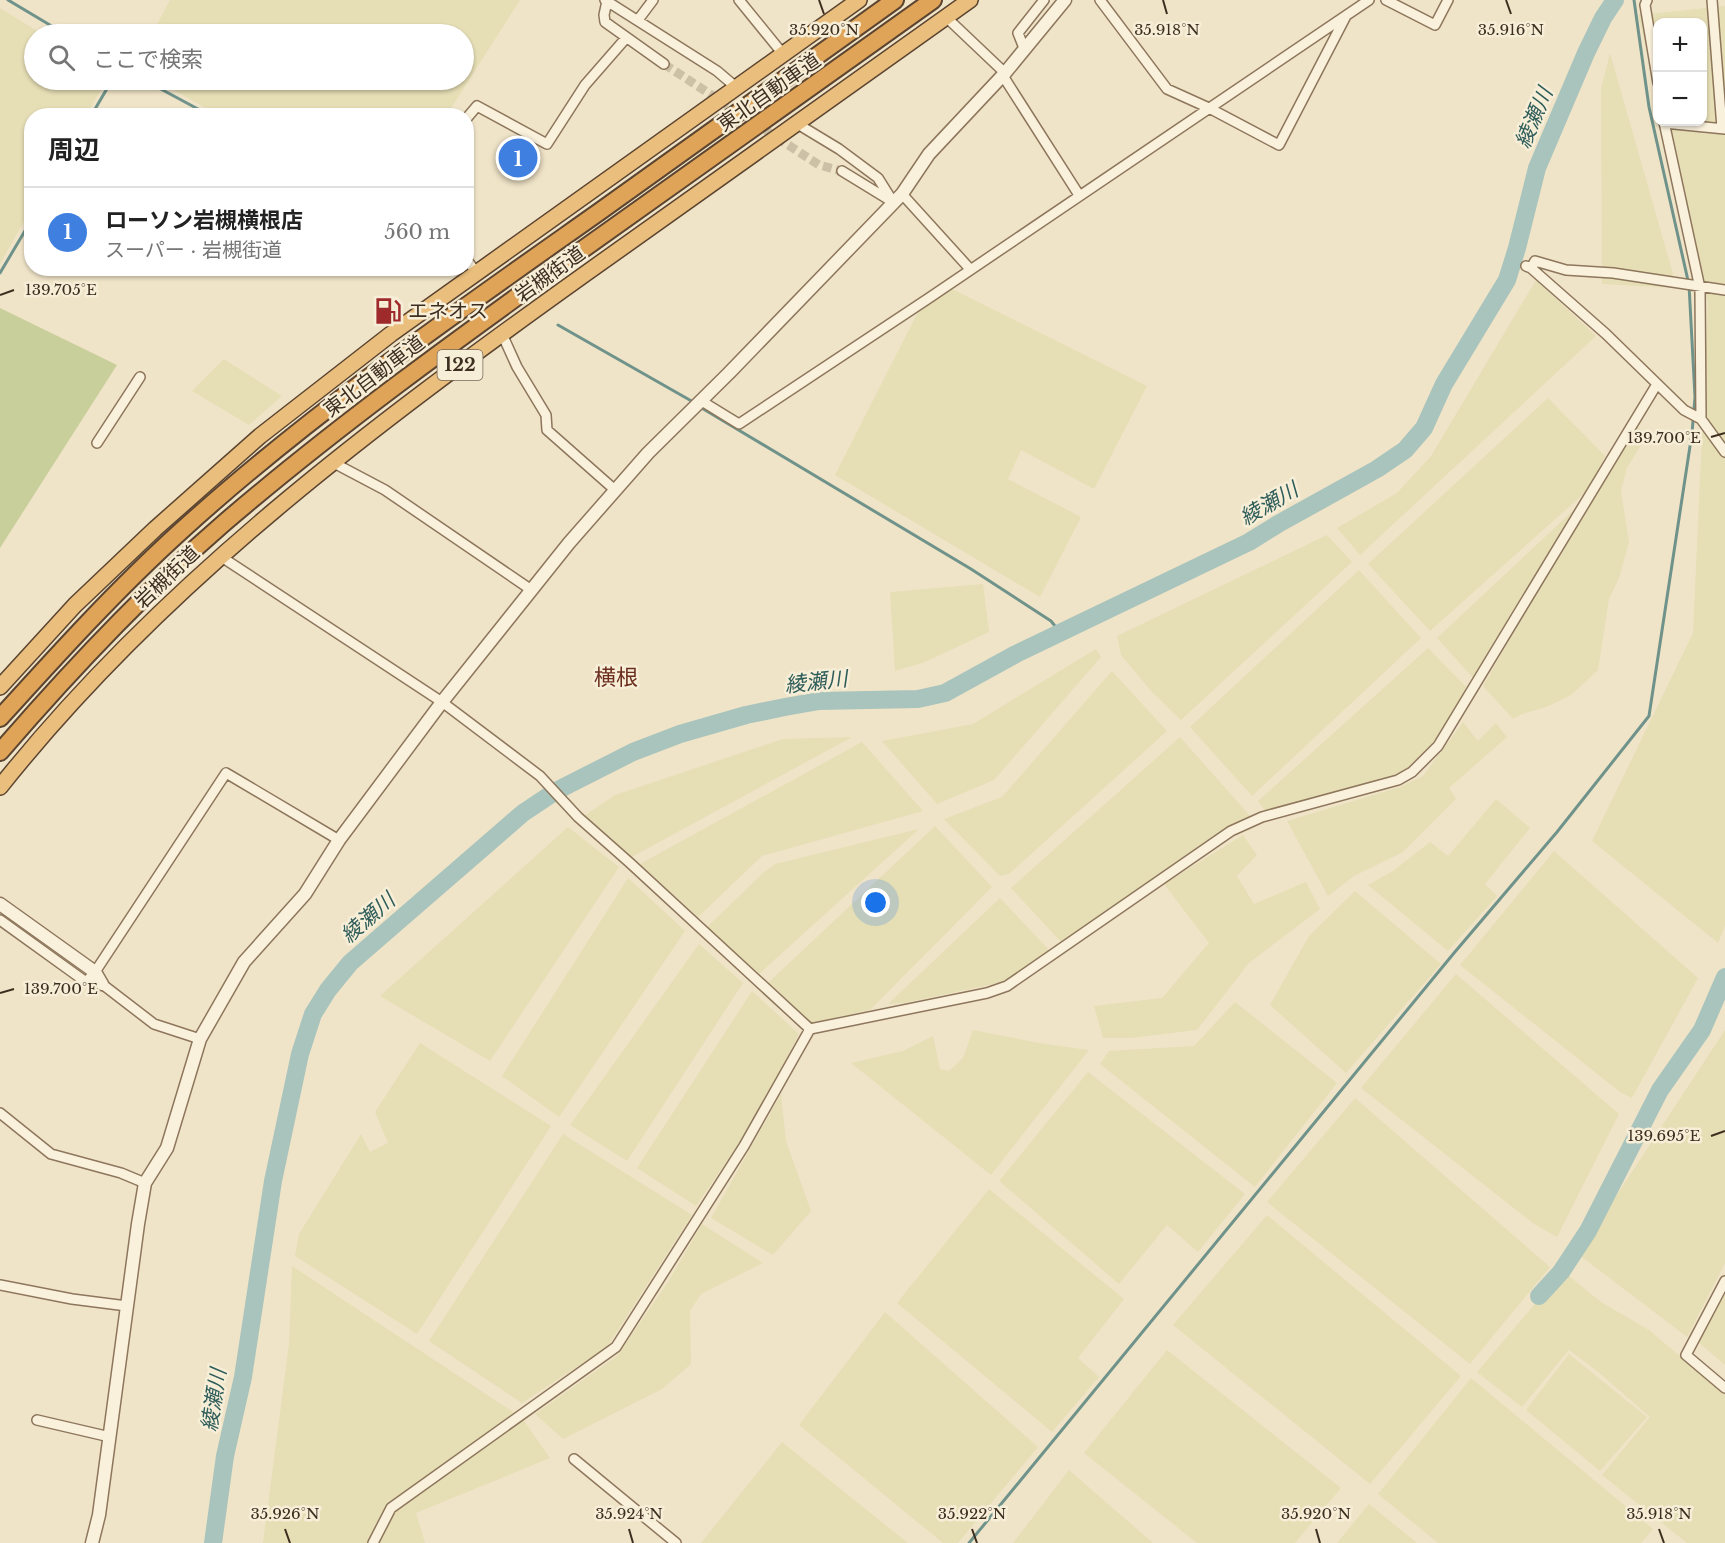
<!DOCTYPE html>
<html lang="ja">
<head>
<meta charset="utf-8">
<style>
  body { margin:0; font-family:"Libre Baskerville","Noto Sans JP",serif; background:#f6f6f6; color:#222 }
  .controls { position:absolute; right:18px; top:18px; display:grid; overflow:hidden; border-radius:12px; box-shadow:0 2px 4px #0004 }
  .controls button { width:54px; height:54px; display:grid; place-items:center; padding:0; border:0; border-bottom:2px solid #e0e0e0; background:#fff; color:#222; font:30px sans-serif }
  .you { position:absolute; left:876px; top:903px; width:21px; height:21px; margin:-15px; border:4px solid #fff; border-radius:50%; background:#1a73e8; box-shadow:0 0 0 9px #1a73e833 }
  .badge { display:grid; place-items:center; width:39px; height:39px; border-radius:50%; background:#9e2a2b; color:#fff; font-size:20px; font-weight:700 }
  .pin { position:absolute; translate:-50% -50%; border:3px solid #fff; box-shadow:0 2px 6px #0006 }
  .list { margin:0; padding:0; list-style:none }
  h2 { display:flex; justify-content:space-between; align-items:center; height:78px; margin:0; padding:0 24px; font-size:26px }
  h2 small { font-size:20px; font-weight:400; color:#767676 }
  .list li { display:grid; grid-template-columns:39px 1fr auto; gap:18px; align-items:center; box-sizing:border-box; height:90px; padding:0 24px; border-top:2px solid #e0e0e0 }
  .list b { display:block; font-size:22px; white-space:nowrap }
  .list p { margin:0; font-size:20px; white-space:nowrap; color:#767676 }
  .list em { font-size:20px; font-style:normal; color:#767676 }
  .icon { flex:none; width:33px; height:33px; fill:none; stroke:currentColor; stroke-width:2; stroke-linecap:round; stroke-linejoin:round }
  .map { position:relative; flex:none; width:1725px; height:1543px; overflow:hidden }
  .search { position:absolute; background:#fff; box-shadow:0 2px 4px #0004; left:24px; top:24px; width:450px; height:66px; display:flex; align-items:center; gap:15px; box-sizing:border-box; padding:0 21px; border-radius:33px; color:#767676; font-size:22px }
  .panel { position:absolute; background:#fff; box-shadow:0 2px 4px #0004; left:24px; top:108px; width:450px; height:168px; border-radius:24px }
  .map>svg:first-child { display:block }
  .farmland { fill:#e6deb5 }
  .green { fill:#c9cf9b }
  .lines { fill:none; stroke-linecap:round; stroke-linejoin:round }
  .stream { stroke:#6f938a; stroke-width:3 }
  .river { stroke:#a9c4bc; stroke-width:18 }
  .minor-tunnel { stroke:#ccc0a6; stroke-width:9; stroke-dasharray:9 4.5; stroke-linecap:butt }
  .minor-casing { stroke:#8d765c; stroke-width:12 }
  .tertiary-casing { stroke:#8d765c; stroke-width:15 }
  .trunk-casing { stroke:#5b4430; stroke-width:18 }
  .motorway-casing { stroke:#5b4430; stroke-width:20 }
  .minor { stroke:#faf1dc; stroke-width:9 }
  .tertiary { stroke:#faf1dc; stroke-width:12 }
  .trunk { stroke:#eabe7c; stroke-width:15 }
  .motorway { stroke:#e0a458; stroke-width:16 }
  .ticks { fill:none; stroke:#3d2e20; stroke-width:2 }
  .labels { text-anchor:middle; stroke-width:5; stroke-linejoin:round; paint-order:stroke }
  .shield { fill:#f7eed8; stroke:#756857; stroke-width:1.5 }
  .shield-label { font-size:18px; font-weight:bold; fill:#3d2e20 }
  .street-label { font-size:20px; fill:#3d2e20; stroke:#f7eed8 }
  .poi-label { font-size:20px; fill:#3d2e20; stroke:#f7eed8; text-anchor:start }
  .water-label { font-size:21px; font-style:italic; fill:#2f5d5a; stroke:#f7eed8 }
  .quarter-label { font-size:22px; fill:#6b2e1e; stroke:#f7eed8 }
  .ticks-label { font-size:15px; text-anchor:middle; fill:#3d2e20; stroke:#f7eed8; stroke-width:5; stroke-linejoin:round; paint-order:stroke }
</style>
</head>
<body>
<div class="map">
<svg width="1725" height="1543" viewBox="0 0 1725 1543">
  <rect width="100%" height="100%" fill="#f0e4c8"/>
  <path class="farmland" d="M170,0h350l-74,116 -228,-1 -62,-35h308v-46h-312z
    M1725,6v920l-7,17 -126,-102 101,-208 15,-330 -44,-181h38v-100h-44l-1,72 -19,-79z
    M0,8l42,26h-8v46h73l-21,35 -54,1 -1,93 -31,55z
    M1610,53l67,235 -75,-4 -1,-195z
    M1536,280l60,56 -236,219 -23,-27 60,-35 34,-37z
    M952,289l195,97 -53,103 -73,-39 -13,29 73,38 -41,80 -205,-122 84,-165z
    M224,359l58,37 -33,29 -57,-34z
    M1548,398l57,58 -16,33 -159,142 -62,-67z
    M1638,427l9,8 -20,33 -6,23 8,51 -10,36 -10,21 -11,71 -27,25 -22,11 -27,8 -9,5 -30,-33 84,-147z
    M1578,506l-104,173 -37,-41z
    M1327,535l25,27 -171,158 -30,-29 -30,-36 -4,-19z
    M1359,570l62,68 -169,158 -62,-69z
    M983,584l6,48 -64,30 -30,9 -5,-79z
    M1428,648l40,41 -36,63 -26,22 -139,39 -9,-12z
    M1096,649l5,8 -107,123 -57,24 -55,-63 91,-17z
    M1112,671l55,60 -158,143 -9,2 -56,-57 58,-22z
    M1463,722l15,19 18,-18 11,14 -58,51 7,11 -53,53 -49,24 -26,20 -41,-75 113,-34 23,-11z
    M852,737l-224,122 -44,-43 31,-21 168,-56z
    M1180,737l71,80 -48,26 -141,100 -51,-55z
    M862,742l61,69 -161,45 -64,61 -58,-53z
    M1496,799l34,29 -45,56 12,12 -49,55 -80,-66 25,-14 37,-29 18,14z
    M935,826l57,61 -122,123 -59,13 -43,-40z
    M568,827l51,40 -129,194 -110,-65z
    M919,829l-161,146 -52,-47 57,-55 12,-9z
    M1243,835l14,20 -20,21 17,28 52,-22 14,27 -71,54 -52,67 -66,8h-28l-9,-32 68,-8 47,-55 -45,-59z
    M1554,851l144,127 -66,120 -12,-6 -160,-127z
    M628,878l57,53 -126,186 -57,-41z
    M1355,891l86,73 -95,109 -76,-68 39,-69z
    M1000,898l50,53 -47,31 -99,21 -16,1z
    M699,944l44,39 -116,178 -57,-36z
    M1456,974l163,140 -62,123 -23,-13 -173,-136z
    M752,991l47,43 -43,85 -60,87 -59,-38z
    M1235,1002l102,81 -82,104 -155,-123 9,-13 85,-5z
    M973,1030l66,13 50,7 -98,125 -140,-112 52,-12 30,-15 7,33 9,2 14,-13z
    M1725,1030v233l-38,74 -109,-83z
    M420,1043l131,83 -134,208 -122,-78 4,-22 62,-100 9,18 18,-9 -13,-31z
    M1088,1072l157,122 -47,58 -31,-27 -48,59 -120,-103z
    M781,1094l5,47 25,70 -38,44 -62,-37z
    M1355,1098l195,169 -80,97 -203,-162z
    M563,1134l129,81 -85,132 -85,56 -93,-62z
    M989,1189l135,110 -46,59 21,19 -47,55 -155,-129z
    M1267,1215l194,161 -91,108 -197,-159z
    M702,1224l61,39 -62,31 -11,17 1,53 -29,25 -99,50 -28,-25 82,-58 51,-74z
    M292,1266l230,152 28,40 -134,55 9,30h-162l26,-199z
    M1563,1271l38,31 48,28 76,64v149h-38l-85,-68 48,-58 -53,-46 -28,-21 -47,57 -45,-35z
    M1725,1289v76l-28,-24z
    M885,1312l153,135 -80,96h-15l-144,-118z
    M1167,1350l174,138 -46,55h-98l-113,-90z
    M1569,1354l78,63 -47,54 -74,-61z
    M1471,1378l182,151 -12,14h-203l-60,-49z
    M782,1442l126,101h-207z
    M1069,1470l84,73h-140z
    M1369,1504l48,39h-80z"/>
  <path class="green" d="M0,308l117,57 -117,183z"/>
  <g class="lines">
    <path class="stream" d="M8,0l57,34
      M144,80l67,36
      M91,116l21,-36
      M0,273l32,-54
      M558,325l137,78
      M700,407l271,162 80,52 8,10 6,1
      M969,1543l485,-590 103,-121 92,-116 43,-283 3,-36 -6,-112 -40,-178 -15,-107"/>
    <path class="river" d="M1539,1296l22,-24 27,-41 72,-141 42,-60 23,-53
      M213,1543l12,-87 18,-79 30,-196 27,-127 13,-40 15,-24 22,-27 173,-150 33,-22 77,-39 47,-18 66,-19 39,-8 34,-6 99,-2 27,-6 71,-39 233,-112 29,-18 99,-55 28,-19 19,-22 20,-44 63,-104 10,-32 20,-80 49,-115 17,-35 12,-18"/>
    <path class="minor-tunnel" d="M664,64l155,101 23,6"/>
    <defs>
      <path id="minor" d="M605,0l112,71 20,17
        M739,0l44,54
        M1100,0l67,89 42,19 70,37 67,-129
        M1386,0l49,25 13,-25
        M1647,0l-2,5 13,78
        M1712,0l10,128
        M607,1l-3,14 1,7 59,42
        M946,17l59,56v6l74,116
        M638,20l15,-20
        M1024,48l-6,-15 26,-33
        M466,119l11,-13 70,38 38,-59 41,-47
        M1664,122l36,166 1,131
        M796,123l43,26 39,29 15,24
        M1664,123l61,6
        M842,171l49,30
        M902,194l68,75
        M466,259l10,13
        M1526,266l5,2 75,66 78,76 17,9 24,33
        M1531,268l4,-7 31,9 47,3 112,17
        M502,334l15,33 29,48 1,15 68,60
        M700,400l39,24 190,-126 440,-298
        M97,443l43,-66
        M332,462l53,28 145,99
        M220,556l222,146 98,74 38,41 52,46 180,166
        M0,920l86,62 9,-10 131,-199 113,67
        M102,984l52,40 46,15
        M0,1113l51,41 70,19 24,10
        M1725,1281l-39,74 39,33
        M0,1285l72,14 55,7
        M37,1420l73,17
        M574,1459l102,84
        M373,1543l18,-35 225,-161 128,-201 66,-117 177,-36 20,-7 224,-155 31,-14 136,-37 14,-8 26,-26 219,-362"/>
      <path id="tertiary" d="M0,904l95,68 7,12
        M92,1543l7,-28 39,-291 7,-41 22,-35 33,-109 44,-77 61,-68 34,-54 103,-138 127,-159 79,-90 81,-80 173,-179 27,-40 76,-81 60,-73"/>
      <path id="trunk" d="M0,687l75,-82 80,-76 105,-93 131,-102 468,-334
        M0,787c163,-205 374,-362 585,-513 128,-91 257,-183 385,-274"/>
      <path id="motorway" d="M0,718c58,-64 117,-129 181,-187 130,-118 275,-218 418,-319 99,-70 197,-142 296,-212
        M0,752c70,-81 143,-159 224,-229 113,-97 234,-184 355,-271 118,-84 236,-168 354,-252"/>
    </defs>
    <use href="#minor" class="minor-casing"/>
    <use href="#tertiary" class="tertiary-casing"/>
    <use href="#trunk" class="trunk-casing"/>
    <use href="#motorway" class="motorway-casing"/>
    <use href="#minor" class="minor"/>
    <use href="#tertiary" class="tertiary"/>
    <use href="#trunk" class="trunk"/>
    <use href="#motorway" class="motorway"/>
  </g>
  <path class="ticks" d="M819,0l5,14M1163,0l4,14M1506,0l5,14M0,295l14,-5M1711,437l14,-4M0,993l14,-4M1711,1136l14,-5M285,1529l5,14M629,1529l4,14M972,1529l5,14M1316,1529l4,14M1659,1529l5,14"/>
  <defs>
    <symbol id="fuel-bare" viewBox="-9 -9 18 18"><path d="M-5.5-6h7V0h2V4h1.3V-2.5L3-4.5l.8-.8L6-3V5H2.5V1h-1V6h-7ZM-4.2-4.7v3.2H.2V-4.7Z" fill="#9e2a2b" stroke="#f7eed8" stroke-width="2.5" paint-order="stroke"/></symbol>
  </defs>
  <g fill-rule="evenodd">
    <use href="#fuel-bare" x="369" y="292" width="38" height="38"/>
  </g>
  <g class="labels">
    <rect class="shield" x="437.5" y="350" width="45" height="30" rx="4.5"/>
    <g class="shield-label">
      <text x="460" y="371">122</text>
    </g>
    <g class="street-label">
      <text transform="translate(769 92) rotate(-35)" y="7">東北自動車道</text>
      <text transform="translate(550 274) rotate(-36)" y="7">岩槻街道</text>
      <text transform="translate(374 376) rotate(-37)" y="7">東北自動車道</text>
      <text transform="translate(167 577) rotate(-44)" y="7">岩槻街道</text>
    </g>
    <g class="poi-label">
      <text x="408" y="318">エネオス</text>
    </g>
    <g class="water-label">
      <text transform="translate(1534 118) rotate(-67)" y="7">綾瀬川</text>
      <text transform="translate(1269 504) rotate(-30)" y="7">綾瀬川</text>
      <text transform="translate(816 682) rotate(-6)" y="7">綾瀬川</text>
      <text transform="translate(368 918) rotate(-41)" y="7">綾瀬川</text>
      <text transform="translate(214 1400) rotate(-81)" y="7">綾瀬川</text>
    </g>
    <g class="quarter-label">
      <text x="616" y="685">横根</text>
    </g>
  </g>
  <g class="ticks-label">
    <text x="824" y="35">35.920°N</text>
    <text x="1167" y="35">35.918°N</text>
    <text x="1511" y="35">35.916°N</text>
    <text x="61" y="295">139.705°E</text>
    <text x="1664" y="443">139.700°E</text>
    <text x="61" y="994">139.700°E</text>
    <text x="1664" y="1141">139.695°E</text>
    <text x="285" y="1519">35.926°N</text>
    <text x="629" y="1519">35.924°N</text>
    <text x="972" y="1519">35.922°N</text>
    <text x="1316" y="1519">35.920°N</text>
    <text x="1659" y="1519">35.918°N</text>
  </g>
</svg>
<div class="controls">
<button>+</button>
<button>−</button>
</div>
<div class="you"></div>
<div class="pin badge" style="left:518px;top:158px;background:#3f7fe0">1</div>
<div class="search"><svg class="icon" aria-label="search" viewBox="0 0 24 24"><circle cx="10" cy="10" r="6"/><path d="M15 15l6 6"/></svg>ここで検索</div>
<section class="panel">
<h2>周辺<small></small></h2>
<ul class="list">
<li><span class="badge" style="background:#3f7fe0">1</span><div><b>ローソン岩槻横根店</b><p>スーパー · 岩槻街道</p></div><em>560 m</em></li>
</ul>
</section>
</div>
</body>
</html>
